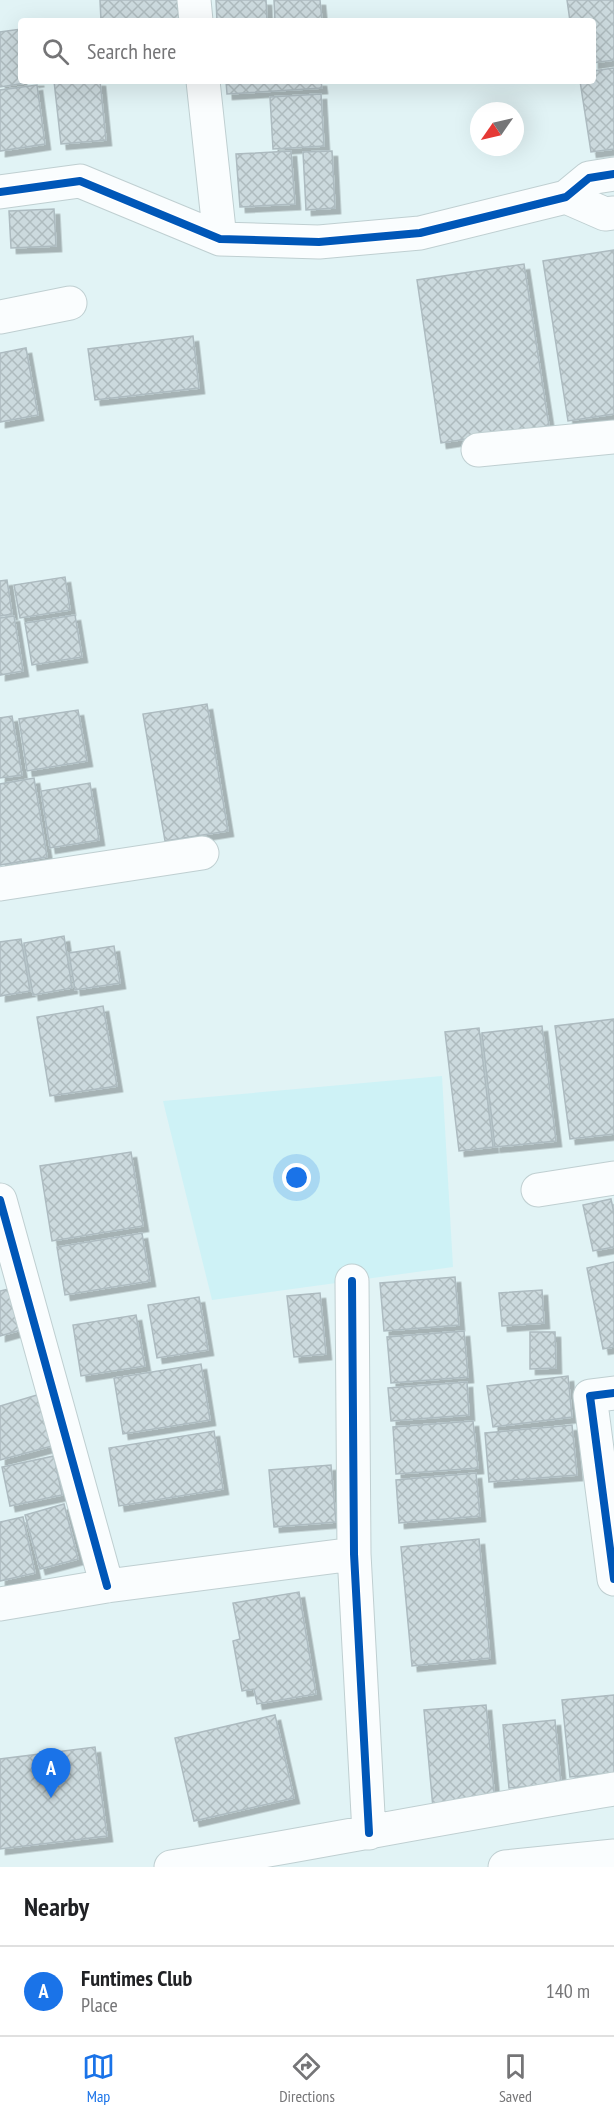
<!DOCTYPE html>
<html lang="en">
<head>
<meta charset="utf-8">
<style>
  body { margin:0; font-family:"PT Sans Narrow",sans-serif; background:#f6f6f6; color:#202124 }
  .compass { position:absolute; left:470px; top:102px; width:54px; height:54px; border-radius:50%; background:#fff; box-shadow:0 6px 24px #0002; rotate:236deg }
  .you { position:absolute; left:297px; top:1178px; width:21px; height:21px; margin:-15px; border:4px solid #fff; border-radius:50%; background:#1a73e8; box-shadow:0 0 0 9px #1a73e833 }
  .badge { display:grid; place-items:center; width:39px; height:39px; border-radius:50%; background:#1a73e8; color:#fff; font-size:20px; font-weight:700 }
  .pin { position:absolute; translate:-50% -50px; filter:drop-shadow(0 2px 3px #0008) }
  .pin::after { content:''; position:absolute; top:32px; width:21px; height:18px; background:inherit; clip-path:polygon(0 0,100% 0,50% 100%) }
  .list { margin:0; padding:0; list-style:none }
  h2 { display:flex; justify-content:space-between; align-items:center; height:78px; margin:0; padding:0 24px; font-size:26px }
  h2 small { font-size:20px; font-weight:400; color:#757577 }
  .list li { display:grid; grid-template-columns:39px 1fr auto; gap:18px; align-items:center; box-sizing:border-box; height:90px; padding:0 24px; border-top:2px solid #e0e0e0 }
  .list b { display:block; font-size:22px; white-space:nowrap }
  .list p { margin:0; font-size:20px; white-space:nowrap; color:#757577 }
  .list em { font-size:20px; font-style:normal; color:#757577 }
  .icon { flex:none; width:33px; height:33px; fill:none; stroke:currentColor; stroke-width:2; stroke-linecap:round; stroke-linejoin:round }
  .map { position:relative; flex:none; width:614px; height:1867px; overflow:hidden }
  .search { position:absolute; background:#fff; box-shadow:0 6px 24px #0002; left:18px; right:18px; top:18px; height:66px; display:flex; align-items:center; gap:15px; box-sizing:border-box; padding:0 21px; border-radius:6px; color:#757577; font-size:22px }
  .sheet { height:168px; background:#fff }
  nav { display:flex; justify-content:space-around; align-items:center; box-sizing:border-box; height:84px; border-top:2px solid #e0e0e0; background:#fff; font-size:16px; color:#757577 }
  nav a { display:grid; justify-items:center; gap:3px }
  nav .on { color:#1a73e8 }
  .map>svg:first-child { display:block }
  .built { fill:#cef2f6 }
  .building { fill:url(#building-cross-hatch); stroke:#adbbc0; stroke-width:1.5; filter:url(#shadow) }
  .lines { fill:none; stroke-linecap:round; stroke-linejoin:round }
  .minor-casing { stroke:#bfcfd1; stroke-width:35 }
  .minor { stroke:#fafdfe; stroke-width:33 }
  .cycleway-casing { stroke:#fff; stroke-width:11 }
  .cycleway { stroke:#0057b8; stroke-width:8 }
</style>
</head>
<body>
<div class="map">
<svg width="614" height="1867" viewBox="0 0 614 1867">
  <defs>
    <pattern id="building-cross-hatch" width="8" height="8" patternUnits="userSpaceOnUse" patternTransform="scale(1.5)"><rect width="8" height="8" fill="#ccdade"/><path d="M0 0l8 8M0 8l8-8" fill="none" stroke="#aebbbe"/></pattern>
    <filter id="shadow"><feDropShadow dx="5.5" dy="5.5" stdDeviation="0" flood-color="#0004"/></filter>
  </defs>
  <rect width="100%" height="100%" fill="#e1f3f5"/>
  <path class="built" d="M442,1076l11,191 -241,33 -49,-199z"/>
  <path class="building" d="M100,0h78l1,21h-78z
    M216,0h50l1,21h-50z
    M274,0h46l2,21h-47z
    M567,0h47v60l-21,3v-42h-23z
    M21,29v52h18l-39,6v-55z
    M614,68v81l-23,3 -11,-71h13v-10z
    M54,81h46l6,59 -45,4z
    M226,81h95l1,7 -95,6z
    M37,85l8,59 -45,7v-61z
    M321,94l3,52 -51,3 -3,-52z
    M291,151l4,53 -55,3 -4,-53z
    M332,151l3,57 -29,2 -3,-58z
    M54,209l2,37 -45,2 -2,-37z
    M614,250v164l-46,7 -25,-160z
    M524,264l25,162 -108,17 -24,-163z
    M193,336l6,52 -104,12 -7,-51z
    M26,348l12,67 -38,7v-69z
    M65,577l5,33 -50,8 -6,-33z
    M7,580l5,34 -12,2v-35z
    M75,615l7,42 -50,8 -7,-42z
    M14,616l9,55 -23,4v-57z
    M207,704l21,127 -63,10 -22,-127z
    M78,710l9,51 -60,10 -8,-52z
    M12,716l10,59 -22,3v-60z
    M34,778l13,79 -47,8v-81z
    M90,783l9,57 -49,8 -9,-57z
    M64,936l8,52 -39,7 -9,-52z
    M21,939l9,52 -30,5v-54z
    M114,946l6,37 -45,7 -6,-37z
    M103,1006l14,80 -67,10 -13,-79z
    M614,1019v115l-44,5 -15,-113z
    M542,1026l14,115 -61,6 -13,-114z
    M479,1028l14,119 -34,4 -14,-119z
    M131,1152l12,74 -91,15 -12,-75z
    M611,1199l3,14v34l-21,4 -10,-46z
    M142,1233l8,48 -85,14 -8,-48z
    M614,1262v85l-11,2 -16,-81z
    M455,1277l4,48 -75,6 -4,-48z
    M9,1289l12,41 -21,6v-45z
    M542,1290l2,33 -42,3 -3,-33z
    M320,1293l6,61 -32,3 -7,-61z
    M199,1297l9,53 -51,8 -9,-53z
    M136,1315l9,51 -64,10 -8,-51z
    M464,1331l4,46 -77,6 -4,-46z
    M530,1332h25l1,36 -26,1z
    M201,1364l9,56 -87,14 -9,-56z
    M568,1376l4,41 -79,10 -6,-41z
    M467,1382l2,33 -78,6 -3,-33z
    M37,1395l15,51 -52,14v-54z
    M473,1421l5,47 -82,6 -3,-47z
    M572,1425l5,50 -88,7 -4,-49z
    M214,1431l9,58 -104,17 -10,-58z
    M54,1456l8,39 -52,11 -8,-39z
    M331,1465l5,57 -62,5 -5,-57z
    M476,1473l4,43 -81,7 -3,-43z
    M64,1504l14,55 -38,10 -15,-54z
    M23,1517l12,56 -35,8v-59z
    M479,1539l11,119 -78,8 -11,-119z
    M299,1592l17,102 -59,10 -3,-15 -12,2 -9,-50 7,-2 -7,-36z
    M614,1695v78l-44,4 -8,-77z
    M486,1705l9,97 -62,6 -9,-98z
    M275,1715l19,83 -100,23 -19,-83z
    M555,1720l6,64 -52,4 -6,-63z
    M95,1747l12,89 -107,13v-90z"/>
  <g class="lines">
    <defs>
      <path id="minor" d="M194,0l2,21
        M203,81l17,158
        M0,192l80,-11 140,58 99,3 101,-9 146,-36 23,-19 25,-4
        M566,197l39,17 9,-1
        M0,317l70,-14
        M478,450l136,-13
        M0,884l202,-31
        M538,1190l76,-12
        M0,1200l107,386
        M352,1281l2,273 15,279
        M614,1393l-24,3 24,183
        M0,1604l107,-18 247,-32
        M171,1867c148,-25 295,-54 443,-78
        M505,1867l109,-11"/>
    </defs>
    <use href="#minor" class="minor-casing"/>
    <use href="#minor" class="minor"/>
    <defs>
      <path id="cycleway" d="M0,192l80,-11 140,58 99,3 101,-9 146,-36 23,-19 25,-4
        M0,1200l107,386
        M352,1281l2,273 15,279
        M614,1393l-24,3 24,183"/>
    </defs>
    <use href="#cycleway" class="cycleway-casing"/>
    <use href="#cycleway" class="cycleway"/>
  </g>
</svg>
<svg class="compass" viewBox="-18 -18 36 36"><path d="M0-13l5 13h-10z" fill="#e53935"/><path d="M0 13l5-13h-10z" fill="#757577"/></svg>
<div class="you"></div>
<div class="pin badge" style="left:51px;top:1798px">A</div>
<div class="search"><svg class="icon" aria-label="search" viewBox="0 0 24 24"><circle cx="10" cy="10" r="6"/><path d="M15 15l6 6"/></svg>Search here</div>
</div>
<section class="sheet">
<h2>Nearby<small></small></h2>
<ul class="list">
<li><span class="badge">A</span><div><b>Funtimes Club</b><p>Place</p></div><em>140 m</em></li>
</ul>
</section>
<nav>
<a class="on"><svg class="icon" aria-label="map" viewBox="0 0 24 24"><path d="M3 6l6-2 6 2 6-2v14l-6 2-6-2-6 2zM9 4v14M15 6v14"/></svg>Map</a>
<a><svg class="icon" aria-label="directions" viewBox="0 0 24 24"><path d="M12 3l9 9-9 9-9-9zM9 14v-3h6M13 9l2 2-2 2"/></svg>Directions</a>
<a><svg class="icon" aria-label="saved" viewBox="0 0 24 24"><path d="M7 4h10v16l-5-4-5 4z"/></svg>Saved</a>
</nav>
</body>
</html>
